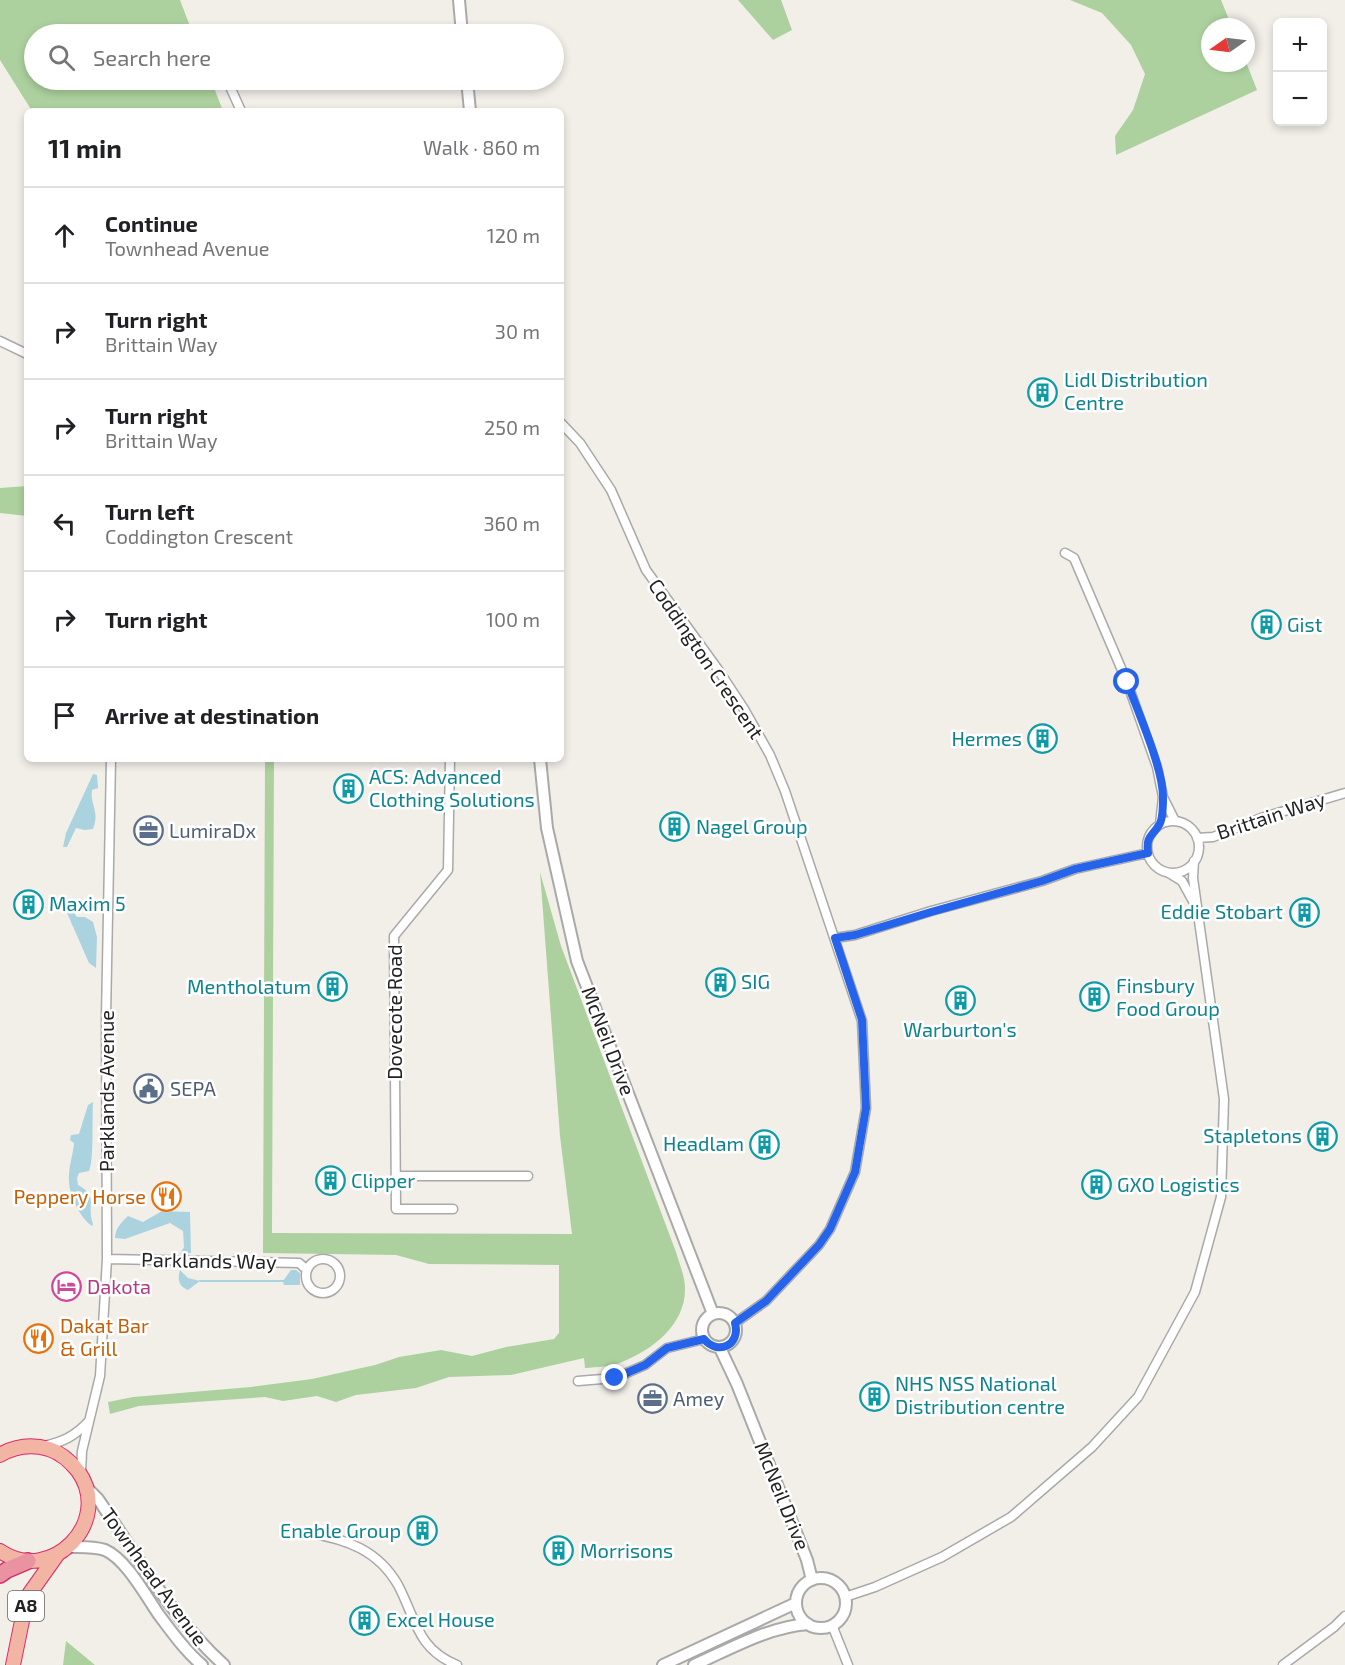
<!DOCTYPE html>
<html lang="en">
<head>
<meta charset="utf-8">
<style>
  body { margin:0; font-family:"Exo 2",sans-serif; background:#f2f2f2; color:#202124 }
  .controls { position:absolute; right:18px; top:18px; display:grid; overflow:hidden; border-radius:9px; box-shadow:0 3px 9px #0003 }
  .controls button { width:54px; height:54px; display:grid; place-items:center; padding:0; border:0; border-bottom:2px solid #e0e0e0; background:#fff; color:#202124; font:30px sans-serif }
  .compass { position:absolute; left:1201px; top:18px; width:54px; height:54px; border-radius:50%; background:#fff; box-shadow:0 3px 9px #0003; rotate:256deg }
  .stop { position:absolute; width:18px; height:18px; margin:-14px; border:4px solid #2563eb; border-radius:50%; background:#fff }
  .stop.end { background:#2563eb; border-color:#fff; box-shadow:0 2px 6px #0008 }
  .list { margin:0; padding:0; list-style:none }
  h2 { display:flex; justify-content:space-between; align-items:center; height:78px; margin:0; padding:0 24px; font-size:26px }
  h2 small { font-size:20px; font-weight:400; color:#757577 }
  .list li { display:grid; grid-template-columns:39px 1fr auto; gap:18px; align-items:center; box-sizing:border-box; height:96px; padding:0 24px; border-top:2px solid #e0e0e0 }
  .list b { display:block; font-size:22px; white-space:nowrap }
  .list p { margin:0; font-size:20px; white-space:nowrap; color:#757577 }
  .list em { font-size:20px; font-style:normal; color:#757577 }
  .icon { flex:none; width:33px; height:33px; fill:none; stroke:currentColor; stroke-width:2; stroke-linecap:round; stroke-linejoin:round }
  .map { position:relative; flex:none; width:1345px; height:1665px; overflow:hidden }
  .search { position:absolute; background:#fff; box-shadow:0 3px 9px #0003; left:24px; top:24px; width:540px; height:66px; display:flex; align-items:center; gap:15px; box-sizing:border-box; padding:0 21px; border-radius:33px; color:#757577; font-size:22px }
  .panel { position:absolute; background:#fff; box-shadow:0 3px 9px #0003; left:24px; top:108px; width:540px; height:654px; border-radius:9px }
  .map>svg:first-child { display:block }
  .forest { fill:#add19e }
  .water { fill:#aad3df }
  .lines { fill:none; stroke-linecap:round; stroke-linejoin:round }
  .stream { stroke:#aad3df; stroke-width:2 }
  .minor-casing { stroke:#a9a9a9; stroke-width:11 }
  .tertiary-casing { stroke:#a9a9a9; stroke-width:14 }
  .trunk-casing { stroke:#dc2a67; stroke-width:16 }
  .motorway-casing { stroke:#dc2a67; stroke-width:18 }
  .minor { stroke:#fff; stroke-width:8 }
  .tertiary { stroke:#fff; stroke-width:10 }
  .trunk { stroke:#f2b4a3; stroke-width:14 }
  .motorway { stroke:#e892a2; stroke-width:15 }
  .route { stroke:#2563eb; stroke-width:8 }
  .labels { text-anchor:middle; stroke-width:5; stroke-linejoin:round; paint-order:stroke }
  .shield { fill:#fff; stroke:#646464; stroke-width:1.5 }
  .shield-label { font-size:18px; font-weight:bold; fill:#222 }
  .culture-label { font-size:20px; fill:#0d838f; stroke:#fff; text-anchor:start }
  .street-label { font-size:20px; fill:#222; stroke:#fff }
  .service-label { font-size:20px; fill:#4e5e75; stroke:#fff; text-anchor:start }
  .food-label { font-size:20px; fill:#c56008; stroke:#fff; text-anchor:end }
  .hotel-label { font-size:20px; fill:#b23c85; stroke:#fff; text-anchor:start }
</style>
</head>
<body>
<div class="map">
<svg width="1345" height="1665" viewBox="0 0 1345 1665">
  <rect width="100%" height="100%" fill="#f2efe9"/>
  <path class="forest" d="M0,0h180l13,34h-159v46h177l12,31h-191l-32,-51z
    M738,0h43l11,30 -19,10z
    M1070,0h151l11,27h-22v36l36,-1 11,28 -141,65 -1,-19 18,-26 12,-36 -14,-29 -29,-32z
    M27,486v30l-27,-3v-25z
    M265,759h9l-2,474 300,1 -12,-98 -20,-264 21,74 115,306c3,11 9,24 9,36 1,36 -32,62 -63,74 -10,5 -25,5 -37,6l-1,-10 -73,17 -62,2 -33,11 -60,7 -20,7 -19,-6 -34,5 -18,-4 -126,9 -29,8 -2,-12 25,-5 118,-10 61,-8 63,-14 24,-8 42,-7 31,6 34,-9 48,-8 5,-6v-68l-130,-1 -33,-9 -133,-2z
    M66,1641l29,24h-32z"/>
  <path class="water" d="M93,774l4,1 1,13 -6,2c-2,16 8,21 1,39l-8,1 -9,-2 -9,19h-4l3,-14z
    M64,899h3c5,6 5,12 10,18h8l8,5 4,15 -1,31 -7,-5 -25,-57z
    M93,1102c-1,14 1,60 -4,69l-10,2 -2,5 1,7c21,11 8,20 15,39l-1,2c-12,-8 -23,-31 -23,-45 -1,-13 4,-25 5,-38l-4,-3 1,-5 8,-1 9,-29z
    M162,1211l28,1 1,41 -11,1 4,-7 -1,-16 -13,-8 -45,16 -10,-1c0,-10 7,-16 13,-22l15,6z
    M180,1270l8,8 12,3 -12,9c-9,-3 -11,-11 -8,-20z
    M291,1270h5l4,3v12h-16l-1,-4z"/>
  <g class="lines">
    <path class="stream" d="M200,1281h84"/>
    <defs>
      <path id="minor" d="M227,80l14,31
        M0,341l27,13
        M561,423l19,20 31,47 35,80 71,98 27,41 26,46 15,36 77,230 4,87 -11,64 -25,57 -11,16 -53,56 -31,22
        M1065,553l9,5 53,124 30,85 6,30 -3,27
        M450,759l-2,111 -54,66 2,273h57
        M1163,797l12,24
        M1147 847a26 26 0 1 1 52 0a26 26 0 1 1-52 0Z
        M1197,838l16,-1 48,-19 84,-25
        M1169,873l13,8 11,20
        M835,938l20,-3 76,-24 111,-30 33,-12 73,-16
        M396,1176h132
        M107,1259l192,4 8,7
        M306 1276a17 17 0 1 1 34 0a17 17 0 1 1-34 0Z
        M578,1381l37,-3 30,-13 22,-17 37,-9
        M44,1446c19,-4 31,-10 45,-25
        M81,1473l1,-22 18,-75 7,-117 -1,-242 5,-258
        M309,1533c37,6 69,17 89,52 18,34 19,64 59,80
        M845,1597l30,-10 67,-30 69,-40 81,-70 46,-50 57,-105 26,-95 3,-98 -31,-221 1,-17
        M832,1625l16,40
        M1283,1665l51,-38 11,-11"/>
      <path id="tertiary" d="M459,0l3,34
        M467,80l3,31
        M540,759l7,69 30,133 136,353
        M702 1330a17 17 0 1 1 34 0a17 17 0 1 1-34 0Z
        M720,1348l17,36 70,176 5,20
        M86,1487l12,12c39,57 75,120 126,166
        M68,1547c12,0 25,-1 37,3 21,9 41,46 54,65 13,17 26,36 43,50
        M796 1603a25 25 0 1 1 50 0a25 25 0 1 1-50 0Z
        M663,1665l133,-62
        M694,1665c36,-16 74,-38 114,-41"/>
      <path id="trunk" d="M0,1455c15,-9 32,-11 49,-6 12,4 21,12 29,22 36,50 -27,115 -78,80
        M13,1665l10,-49 7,-23 27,-38"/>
      <path id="motorway" d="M0,1575l7,-5 21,-9"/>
    </defs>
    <use href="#minor" class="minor-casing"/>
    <use href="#tertiary" class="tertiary-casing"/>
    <use href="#trunk" class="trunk-casing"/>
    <use href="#motorway" class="motorway-casing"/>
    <use href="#minor" class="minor"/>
    <use href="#tertiary" class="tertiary"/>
    <use href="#trunk" class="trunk"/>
    <use href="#motorway" class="motorway"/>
  </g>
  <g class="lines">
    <path class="route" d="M615,1378l30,-13 22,-17 37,-9c14,17 37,6 31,-16l31,-22 53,-56 11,-16 25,-57 11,-64 -4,-88 -27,-82 20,-3 76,-23 111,-31 33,-12 73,-16c-2,-18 4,-16 11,-28 4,-5 4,-21 4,-28 0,-29 -25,-85 -36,-115"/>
  </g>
  <defs>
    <symbol id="building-ring" viewBox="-11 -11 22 22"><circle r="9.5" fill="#fff" stroke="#0f9aa8" stroke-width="1.5"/><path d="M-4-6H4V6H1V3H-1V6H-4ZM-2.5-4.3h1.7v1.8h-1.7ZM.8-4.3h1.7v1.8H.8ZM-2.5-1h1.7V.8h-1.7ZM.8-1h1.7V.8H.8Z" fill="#0f9aa8"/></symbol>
    <symbol id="office-ring" viewBox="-11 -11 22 22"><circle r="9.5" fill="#fff" stroke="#5c6f8a" stroke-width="1.5"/><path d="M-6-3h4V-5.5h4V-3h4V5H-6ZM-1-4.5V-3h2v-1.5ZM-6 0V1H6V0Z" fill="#5c6f8a"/></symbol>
    <symbol id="civic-ring" viewBox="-11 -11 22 22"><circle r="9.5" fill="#fff" stroke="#5c6f8a" stroke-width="1.5"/><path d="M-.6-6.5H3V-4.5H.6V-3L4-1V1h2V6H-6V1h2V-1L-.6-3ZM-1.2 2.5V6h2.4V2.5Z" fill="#5c6f8a"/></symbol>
    <symbol id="restaurant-ring" viewBox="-11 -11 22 22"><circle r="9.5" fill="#fff" stroke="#e8710a" stroke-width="1.5"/><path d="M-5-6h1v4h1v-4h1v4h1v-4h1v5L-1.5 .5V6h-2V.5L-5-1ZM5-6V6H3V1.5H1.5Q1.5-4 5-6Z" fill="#e8710a"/></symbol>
    <symbol id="hotel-ring" viewBox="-11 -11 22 22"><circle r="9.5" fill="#fff" stroke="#d1479c" stroke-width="1.5"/><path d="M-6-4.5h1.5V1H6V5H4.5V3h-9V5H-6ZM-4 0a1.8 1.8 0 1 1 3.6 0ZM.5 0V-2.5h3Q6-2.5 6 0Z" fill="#d1479c"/></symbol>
  </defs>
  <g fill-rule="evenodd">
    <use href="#building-ring" x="1026" y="376" width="33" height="33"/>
    <use href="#building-ring" x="1250" y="608" width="33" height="33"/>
    <use href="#building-ring" x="1026" y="722" width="33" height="33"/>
    <use href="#building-ring" x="332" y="772" width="33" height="33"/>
    <use href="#building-ring" x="658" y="810" width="33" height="33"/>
    <use href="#office-ring" x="132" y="814" width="33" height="33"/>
    <use href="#building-ring" x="12" y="888" width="33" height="33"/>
    <use href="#building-ring" x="1288" y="896" width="33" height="33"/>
    <use href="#building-ring" x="704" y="966" width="33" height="33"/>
    <use href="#building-ring" x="316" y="970" width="33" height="33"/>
    <use href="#building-ring" x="1078" y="980" width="33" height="33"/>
    <use href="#building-ring" x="944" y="984" width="33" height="33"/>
    <use href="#civic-ring" x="132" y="1072" width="33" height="33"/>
    <use href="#building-ring" x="1306" y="1120" width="33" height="33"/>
    <use href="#building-ring" x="748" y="1128" width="33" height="33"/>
    <use href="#building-ring" x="314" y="1164" width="33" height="33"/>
    <use href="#building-ring" x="1080" y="1168" width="33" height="33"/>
    <use href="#restaurant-ring" x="150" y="1180" width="33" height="33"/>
    <use href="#hotel-ring" x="50" y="1270" width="33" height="33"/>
    <use href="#restaurant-ring" x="22" y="1322" width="33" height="33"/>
    <use href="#building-ring" x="858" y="1380" width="33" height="33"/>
    <use href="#office-ring" x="636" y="1382" width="33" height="33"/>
    <use href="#building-ring" x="406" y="1514" width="33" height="33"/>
    <use href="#building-ring" x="542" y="1534" width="33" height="33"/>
    <use href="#building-ring" x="348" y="1604" width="33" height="33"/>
  </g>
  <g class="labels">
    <rect class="shield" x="8" y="1591" width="36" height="30" rx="4.5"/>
    <g class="shield-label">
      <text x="26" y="1612">A8</text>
    </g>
    <g class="culture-label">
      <text x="1064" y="387">Lidl Distribution<tspan x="1064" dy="23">Centre</tspan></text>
      <text x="1287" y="632">Gist</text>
      <text x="1022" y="746" text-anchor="end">Hermes</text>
      <text x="369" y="784">ACS: Advanced<tspan x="369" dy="23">Clothing Solutions</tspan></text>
      <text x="696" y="834">Nagel Group</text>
      <text x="49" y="911">Maxim 5</text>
      <text x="1283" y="919" text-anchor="end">Eddie Stobart</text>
      <text x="741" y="989">SIG</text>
      <text x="1116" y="993">Finsbury<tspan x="1116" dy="23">Food Group</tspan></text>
      <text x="311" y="994" text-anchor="end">Mentholatum</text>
      <text x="960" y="1037" text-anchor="middle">Warburton's</text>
      <text x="1302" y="1143" text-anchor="end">Stapletons</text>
      <text x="744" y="1151" text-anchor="end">Headlam</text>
      <text x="351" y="1188">Clipper</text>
      <text x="1117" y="1192">GXO Logistics</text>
      <text x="895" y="1391">NHS NSS National<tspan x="895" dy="23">Distribution centre</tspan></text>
      <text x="401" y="1538" text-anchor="end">Enable Group</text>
      <text x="580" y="1558">Morrisons</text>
      <text x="386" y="1627">Excel House</text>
    </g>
    <g class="street-label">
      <text transform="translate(706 659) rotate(56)" y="7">Coddington Crescent</text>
      <text transform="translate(1271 816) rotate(-18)" y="7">Brittain Way</text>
      <text transform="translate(395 1012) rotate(-90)" y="7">Dovecote Road</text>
      <text transform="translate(608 1041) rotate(69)" y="7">McNeil Drive</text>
      <text transform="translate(107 1091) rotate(-90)" y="7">Parklands Avenue</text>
      <text transform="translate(209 1261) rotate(1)" y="7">Parklands Way</text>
      <text transform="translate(782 1496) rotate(68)" y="7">McNeil Drive</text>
      <text transform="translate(154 1577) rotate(54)" y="7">Townhead Avenue</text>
    </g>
    <g class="service-label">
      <text x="169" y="838">LumiraDx</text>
      <text x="170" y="1096">SEPA</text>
      <text x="673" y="1406">Amey</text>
    </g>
    <g class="food-label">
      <text x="146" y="1204">Peppery Horse</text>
      <text x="60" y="1333" text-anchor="start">Dakat Bar<tspan x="60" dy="23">&amp; Grill</tspan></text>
    </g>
    <g class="hotel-label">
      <text x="87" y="1294">Dakota</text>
    </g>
  </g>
</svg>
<div class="controls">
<button>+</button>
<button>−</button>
</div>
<svg class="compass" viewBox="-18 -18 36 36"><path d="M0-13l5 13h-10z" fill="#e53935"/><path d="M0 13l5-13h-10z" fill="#757577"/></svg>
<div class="stop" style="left:1127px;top:682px"></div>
<div class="stop end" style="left:615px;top:1378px"></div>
<div class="search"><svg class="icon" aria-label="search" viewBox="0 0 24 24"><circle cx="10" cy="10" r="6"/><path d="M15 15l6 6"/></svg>Search here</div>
<section class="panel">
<h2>11 min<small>Walk · 860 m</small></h2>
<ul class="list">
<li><svg class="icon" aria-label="ahead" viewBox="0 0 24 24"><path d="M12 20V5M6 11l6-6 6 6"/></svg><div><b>Continue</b><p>Townhead Avenue</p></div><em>120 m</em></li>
<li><svg class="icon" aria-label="right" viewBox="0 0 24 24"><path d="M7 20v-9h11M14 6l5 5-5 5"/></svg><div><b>Turn right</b><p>Brittain Way</p></div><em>30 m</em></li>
<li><svg class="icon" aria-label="right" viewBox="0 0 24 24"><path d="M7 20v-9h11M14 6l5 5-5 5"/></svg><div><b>Turn right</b><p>Brittain Way</p></div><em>250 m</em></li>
<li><svg class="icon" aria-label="left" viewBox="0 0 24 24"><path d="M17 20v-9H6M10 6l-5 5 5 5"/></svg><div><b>Turn left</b><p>Coddington Crescent</p></div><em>360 m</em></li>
<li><svg class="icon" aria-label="right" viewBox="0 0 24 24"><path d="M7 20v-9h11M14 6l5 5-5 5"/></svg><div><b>Turn right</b></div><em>100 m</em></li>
<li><svg class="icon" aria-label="arrive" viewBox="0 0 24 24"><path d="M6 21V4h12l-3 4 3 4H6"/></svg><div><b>Arrive at destination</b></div></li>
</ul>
</section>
</div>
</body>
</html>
